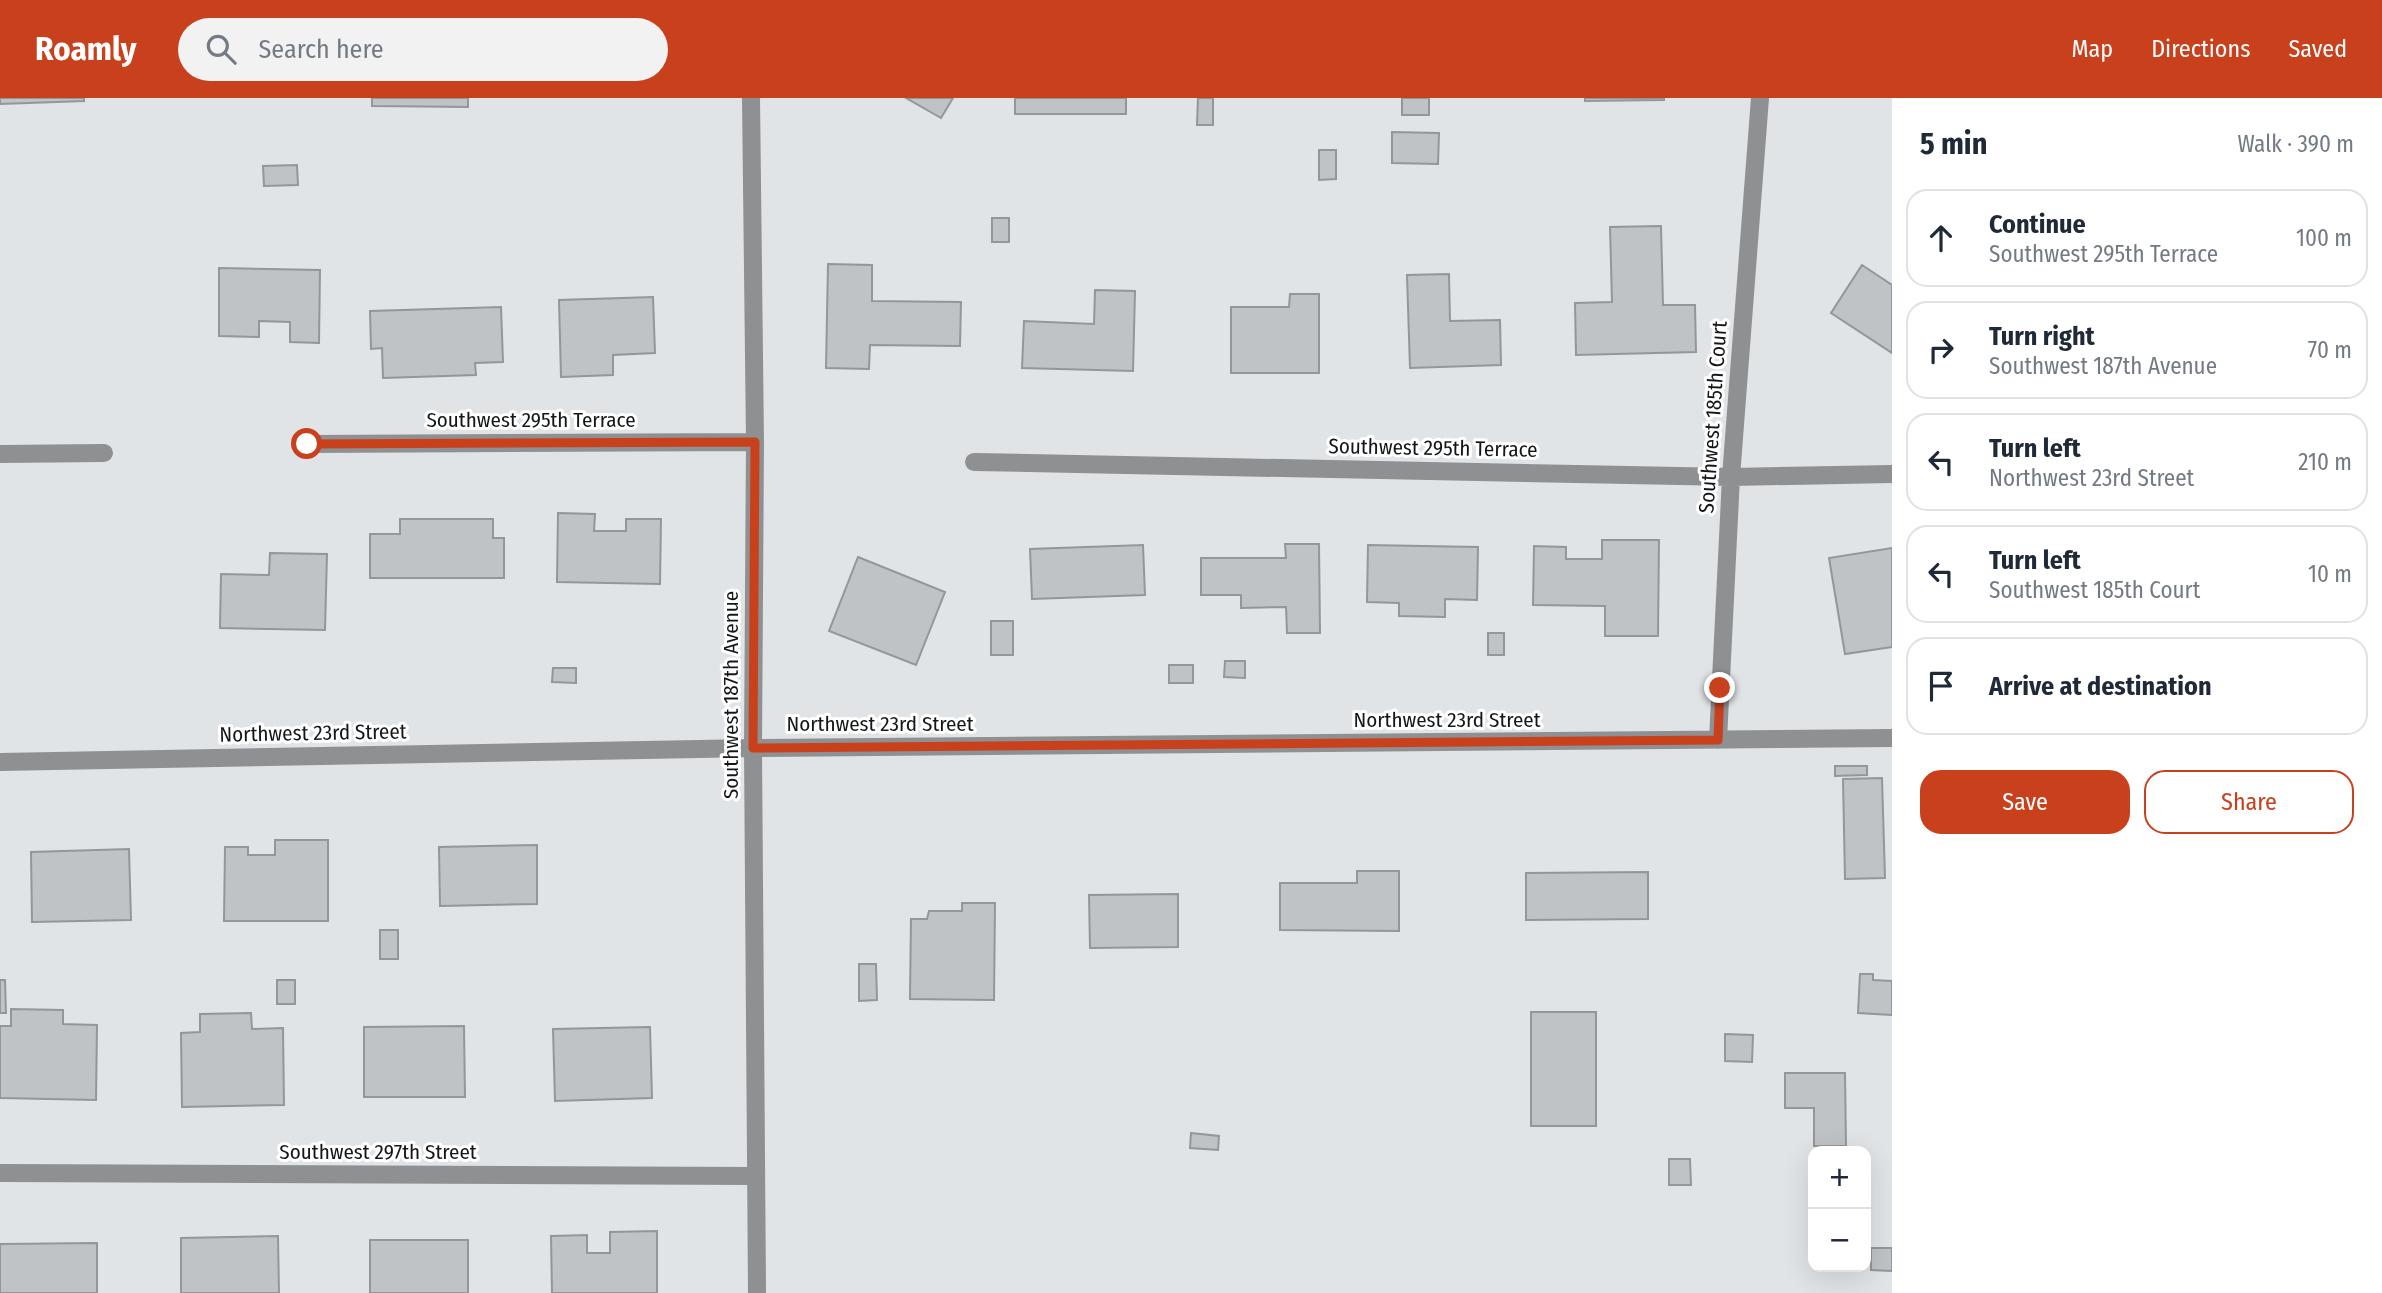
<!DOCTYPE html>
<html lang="en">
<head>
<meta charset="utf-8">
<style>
  body { margin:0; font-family:"Fira Sans Condensed",sans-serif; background:#f2f2f3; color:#1f2937 }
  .controls { position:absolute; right:21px; bottom:21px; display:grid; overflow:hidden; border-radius:14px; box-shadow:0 7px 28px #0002 }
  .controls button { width:63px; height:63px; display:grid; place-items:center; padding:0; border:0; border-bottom:2px solid #e0e1e3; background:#fff; color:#1f2937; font:35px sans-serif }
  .stop { position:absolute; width:21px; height:21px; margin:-16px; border:5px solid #c9401d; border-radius:50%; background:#fff }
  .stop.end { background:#c9401d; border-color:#fff; box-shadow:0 2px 7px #0008 }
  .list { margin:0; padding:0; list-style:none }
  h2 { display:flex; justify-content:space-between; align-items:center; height:91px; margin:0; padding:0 28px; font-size:30px }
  h2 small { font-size:23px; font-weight:400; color:#747a83 }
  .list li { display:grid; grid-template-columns:46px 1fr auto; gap:21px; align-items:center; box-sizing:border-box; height:98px; margin:0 14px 14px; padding:0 14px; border:2px solid #e0e1e3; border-radius:21px }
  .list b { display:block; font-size:26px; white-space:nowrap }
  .list p { margin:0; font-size:23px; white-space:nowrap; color:#747a83 }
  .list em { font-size:23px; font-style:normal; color:#747a83 }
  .actions { display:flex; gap:14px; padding:21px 28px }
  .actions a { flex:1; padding:16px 0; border:2px solid #c9401d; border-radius:21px; text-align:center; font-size:24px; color:#c9401d }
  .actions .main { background:#c9401d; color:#fff }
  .icon { flex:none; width:38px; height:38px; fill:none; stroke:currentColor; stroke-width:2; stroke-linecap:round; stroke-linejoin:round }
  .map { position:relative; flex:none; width:1892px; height:1195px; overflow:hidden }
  header { display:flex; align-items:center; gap:42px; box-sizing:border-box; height:98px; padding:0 35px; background:#c9401d; color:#fff }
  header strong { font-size:33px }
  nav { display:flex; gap:38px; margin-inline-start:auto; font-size:24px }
  .search { width:490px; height:63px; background:#f2f2f3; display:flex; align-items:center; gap:18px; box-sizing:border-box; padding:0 24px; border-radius:38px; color:#747a83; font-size:26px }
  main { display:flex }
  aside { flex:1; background:#fff }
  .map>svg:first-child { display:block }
  .building { fill:#bfc3c6; stroke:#93969a; stroke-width:2 }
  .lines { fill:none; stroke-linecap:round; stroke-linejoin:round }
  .minor { stroke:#8e9091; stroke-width:18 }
  .route { stroke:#c9401d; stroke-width:9 }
  .labels { text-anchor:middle; stroke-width:6; stroke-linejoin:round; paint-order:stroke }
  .street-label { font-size:21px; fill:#151617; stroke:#fff }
</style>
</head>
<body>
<header>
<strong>Roamly</strong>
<div class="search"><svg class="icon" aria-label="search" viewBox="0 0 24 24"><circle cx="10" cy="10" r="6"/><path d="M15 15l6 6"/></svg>Search here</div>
<nav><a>Map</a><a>Directions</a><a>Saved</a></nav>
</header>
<main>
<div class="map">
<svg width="1892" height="1195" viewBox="0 0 1892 1195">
  <rect width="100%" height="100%" fill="#e0e4e7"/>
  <path class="building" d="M0,0h84v3l-84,3z
    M372,0h96v9l-96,-1z
    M906,0h47l-12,20z
    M1015,0h111v16h-111z
    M1198,0h15v27h-16z
    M1402,0h27v17h-27z
    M1585,0h79v2l-79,1z
    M1392,34l47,1 -1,31 -46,-1z
    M1319,52h17v29l-17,1z
    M297,67l1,20 -34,1 -1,-20z
    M992,120h17v24h-17z
    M1661,128l2,79h32l1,47 -120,3 -1,-52 37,-1 -2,-75z
    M828,166l44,1v36l89,1 -1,44 -90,-1 -1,24 -43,-1z
    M1862,167l30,20v68l-61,-40z
    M219,170l101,2 -1,73 -29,-1v-20l-31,-1v16l-40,-1z
    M1449,176l1,47 50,-1 1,45 -91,3 -3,-93z
    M1095,192l40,1 -2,80 -111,-3 2,-47 70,3z
    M1290,196h29v79h-88v-66h58z
    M653,199l2,56 -42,2v20l-52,2 -2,-77z
    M501,209l2,55 -28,1 1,12 -93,3 -1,-30 -11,1 -1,-38z
    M558,415l37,1 -1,17h32v-12h35l-1,65 -103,-2z
    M400,421h93v19h11v40h-134v-44h30z
    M1602,442h57l-1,96h-53v-30l-72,-1 1,-59 32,1v12h36z
    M1285,446h34l1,89h-33l-1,-26 -45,1v-13h-40v-37h85z
    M1143,447l2,50 -113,4 -2,-50z
    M1368,447l110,2 -1,53 -32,-1v18l-46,-1v-13l-32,-1z
    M1892,450v99l-47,7 -16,-96z
    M270,455l57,1 -2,76 -105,-2 1,-54 48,1z
    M858,459l87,35 -29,73 -87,-34z
    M991,523h22v34h-22z
    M1488,535h16v22h-16z
    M1225,563h20v17l-21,-1z
    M1169,567h24v18h-24z
    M553,570h23v15l-24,-1z
    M1835,668h32v9l-32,1z
    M1882,680l3,100 -40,1 -2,-100z
    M275,742h53v81h-104l1,-74h23v8h27z
    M537,747v59l-97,2 -1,-59z
    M129,751l2,71 -99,2 -1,-70z
    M1357,773h42v60l-119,-1v-47h77z
    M1648,774v47l-122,1v-47z
    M1178,796v53l-88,1 -1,-53z
    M962,805h33l-1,97 -84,-1 1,-80h16l2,-8h33z
    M380,832h18v29h-18z
    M859,866h17l1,36 -18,1z
    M1860,876h13v6l19,1v34l-34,-2z
    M0,882h5l1,33h-6z
    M277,882h18v24h-18z
    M11,911l52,1v14l34,1 -1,75 -96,-2v-72h11z
    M1531,914h65v114h-65z
    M251,915l1,16 31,-1 1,77 -102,2 -1,-74 19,-1v-18z
    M464,928l1,71h-101v-70z
    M650,929l2,71 -97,3 -2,-72z
    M1725,936l28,1 -1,27 -27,-1z
    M1785,975h60l1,73h-32v-38h-29z
    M1191,1035l28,3 -1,14 -28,-2z
    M1669,1061h21l1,26h-22z
    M657,1133v62h-105l-1,-57 36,-1v18h23v-21z
    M278,1138l1,57h-98v-55z
    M370,1142h98v53h-98z
    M97,1145v50h-97v-49z
    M1871,1150h21v23l-21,-1z"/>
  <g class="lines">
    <path class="minor" d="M751,0l4,344 -2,306 4,545
      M307,346l448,-2
      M0,356l104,-1
      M974,364l757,15 161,-3
      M1718,642l13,-263 29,-379
      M0,664l753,-14 1139,-10
      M0,1075l756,3"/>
  </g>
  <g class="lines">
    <path class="route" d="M307,346l448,-2 -2,306 965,-8 2,-52"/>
  </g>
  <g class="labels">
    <g class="street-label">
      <text transform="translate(1713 319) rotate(-86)" y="7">Southwest 185th Court</text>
      <text x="531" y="329">Southwest 295th Terrace</text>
      <text transform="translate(1433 350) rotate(1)" y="7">Southwest 295th Terrace</text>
      <text transform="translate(731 597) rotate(-90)" y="7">Southwest 187th Avenue</text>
      <text x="1447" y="629">Northwest 23rd Street</text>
      <text x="880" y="633">Northwest 23rd Street</text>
      <text transform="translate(313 635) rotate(-1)" y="7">Northwest 23rd Street</text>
      <text x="378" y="1061">Southwest 297th Street</text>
    </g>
  </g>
</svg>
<div class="controls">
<button>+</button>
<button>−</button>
</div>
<div class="stop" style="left:307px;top:346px"></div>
<div class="stop end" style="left:1720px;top:590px"></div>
</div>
<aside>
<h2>5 min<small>Walk · 390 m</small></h2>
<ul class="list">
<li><svg class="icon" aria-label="ahead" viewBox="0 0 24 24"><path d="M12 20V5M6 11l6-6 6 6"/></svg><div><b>Continue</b><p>Southwest 295th Terrace</p></div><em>100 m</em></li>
<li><svg class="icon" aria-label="right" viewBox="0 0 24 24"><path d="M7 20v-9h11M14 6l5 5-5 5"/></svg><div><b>Turn right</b><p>Southwest 187th Avenue</p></div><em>70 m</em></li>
<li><svg class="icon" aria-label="left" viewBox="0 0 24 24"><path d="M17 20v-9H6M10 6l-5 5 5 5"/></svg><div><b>Turn left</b><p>Northwest 23rd Street</p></div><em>210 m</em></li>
<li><svg class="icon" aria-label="left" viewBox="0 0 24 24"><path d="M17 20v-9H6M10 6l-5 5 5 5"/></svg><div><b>Turn left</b><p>Southwest 185th Court</p></div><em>10 m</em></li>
<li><svg class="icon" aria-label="arrive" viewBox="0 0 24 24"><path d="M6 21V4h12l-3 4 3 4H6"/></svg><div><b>Arrive at destination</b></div></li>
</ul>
<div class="actions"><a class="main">Save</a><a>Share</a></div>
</aside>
</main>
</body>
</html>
